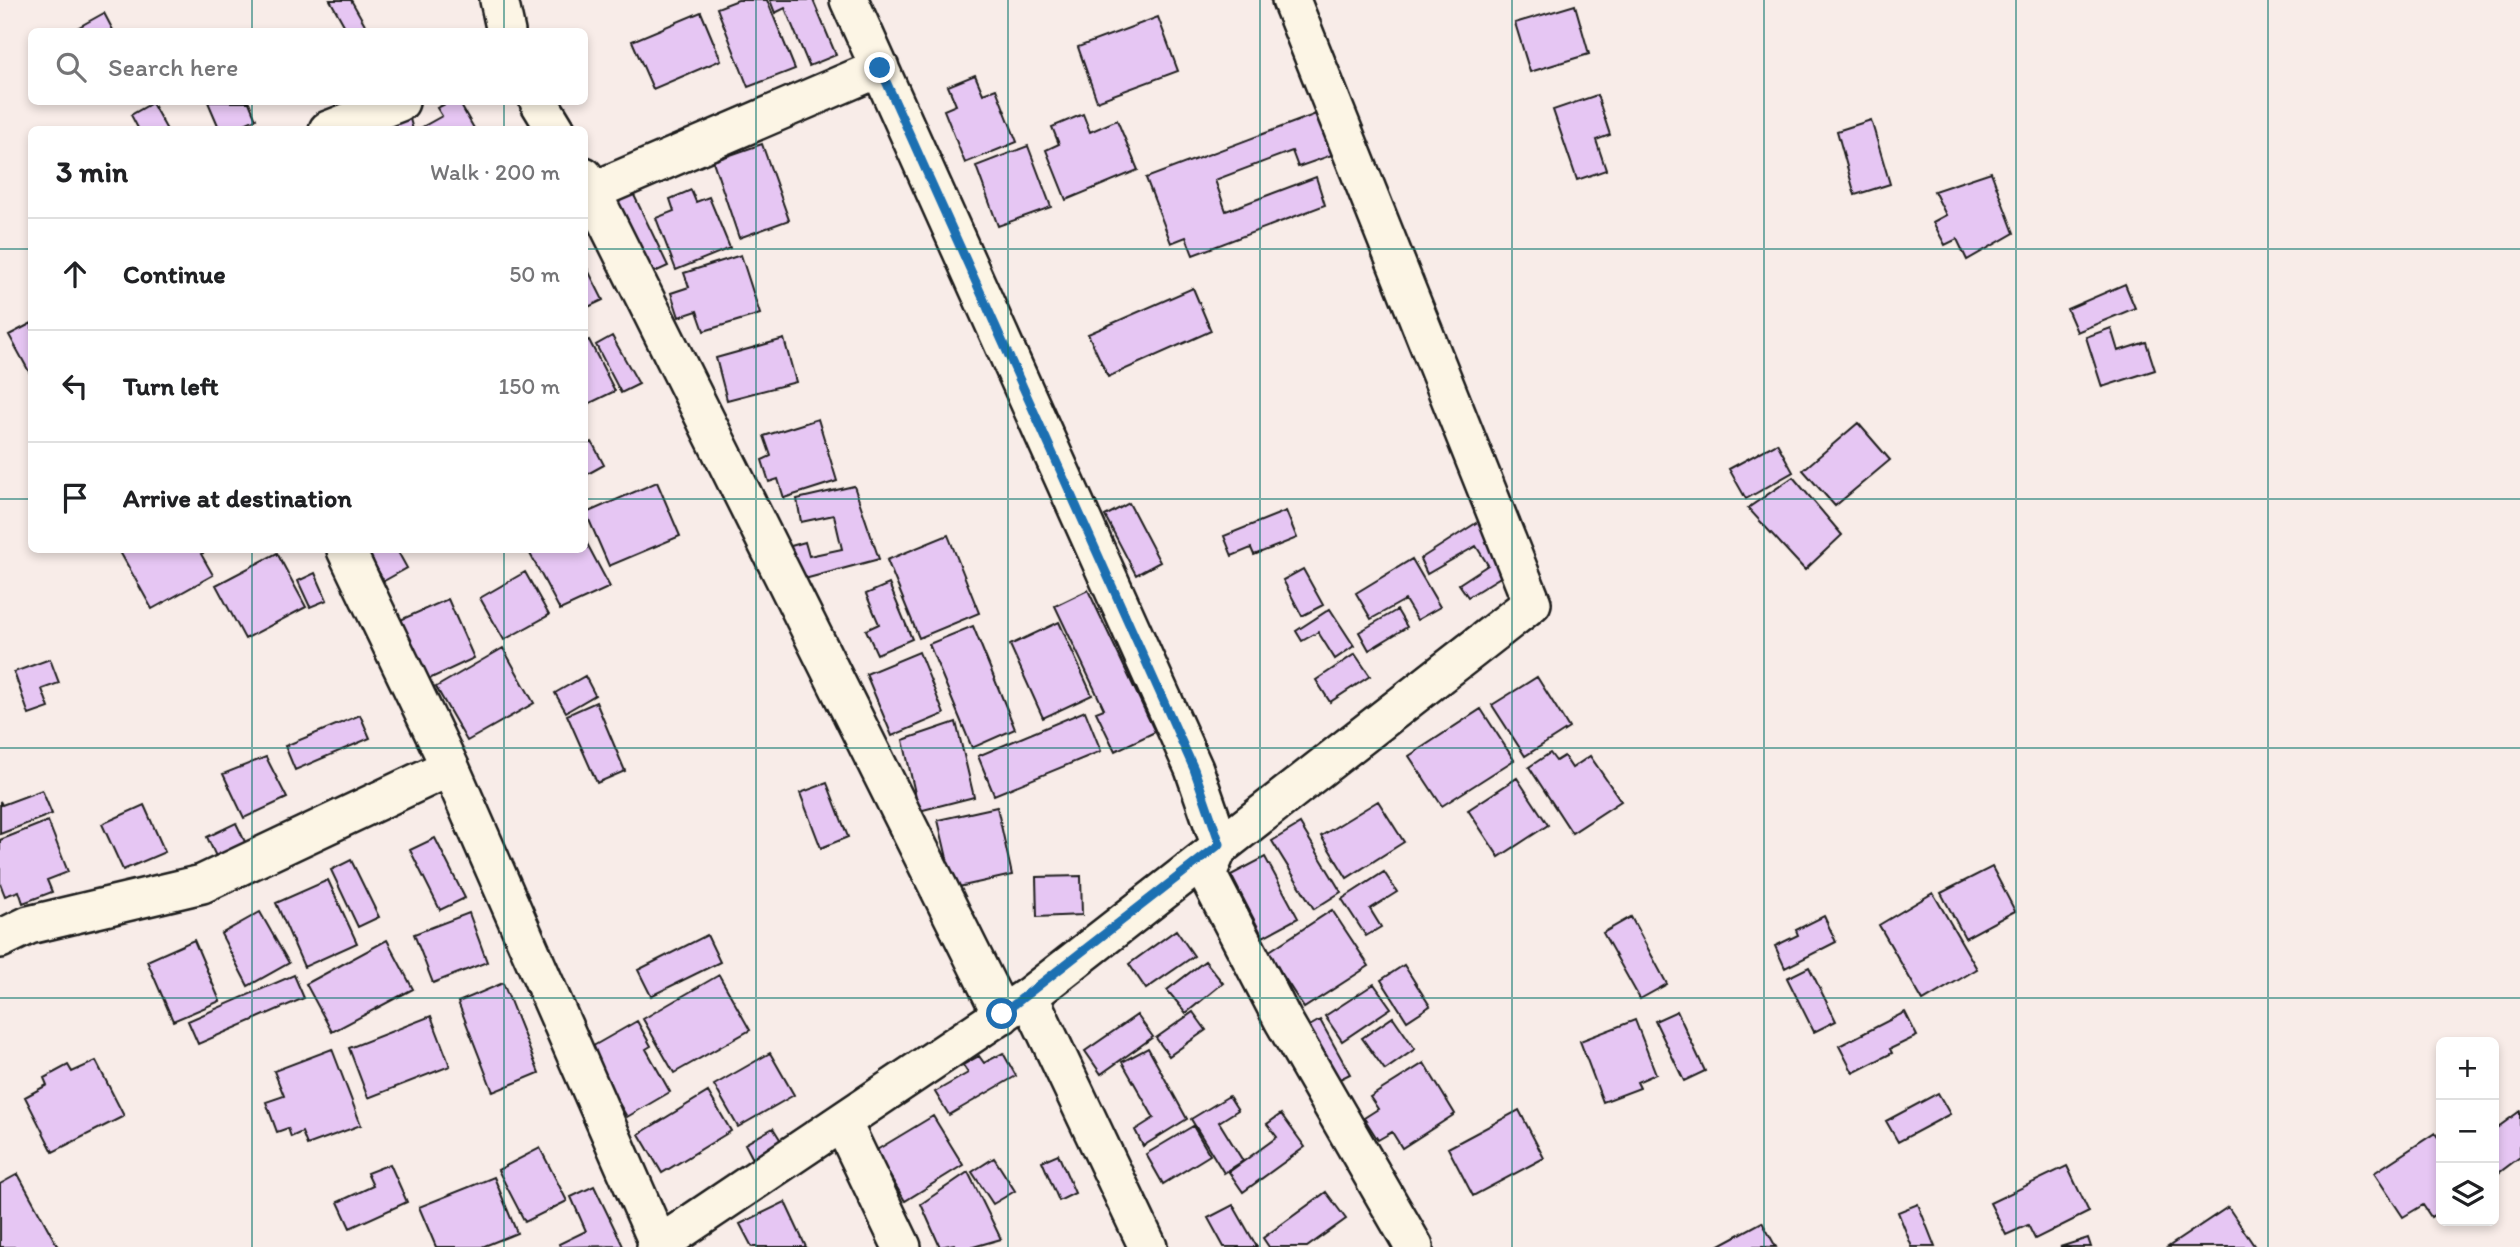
<!DOCTYPE html>
<html lang="en">
<head>
<meta charset="utf-8">
<style>
  body { margin:0; font-family:Itim,sans-serif; background:#f6f6f6; color:#202124 }
  .controls { position:absolute; right:21px; bottom:21px; display:grid; overflow:hidden; border-radius:10px; box-shadow:0 4px 10px #0003 }
  .controls button { width:63px; height:63px; display:grid; place-items:center; padding:0; border:0; border-bottom:2px solid #e0e0e0; background:#fff; color:#202124; font:35px sans-serif }
  .stop { position:absolute; width:21px; height:21px; margin:-16px; border:5px solid #1f6fb2; border-radius:50%; background:#fff }
  .stop.end { background:#1f6fb2; border-color:#fff; box-shadow:0 2px 7px #0008 }
  .list { margin:0; padding:0; list-style:none }
  h2 { display:flex; justify-content:space-between; align-items:center; height:91px; margin:0; padding:0 28px; font-size:30px }
  h2 small { font-size:23px; font-weight:400; color:#757577 }
  .list li { display:grid; grid-template-columns:46px 1fr auto; gap:21px; align-items:center; box-sizing:border-box; height:112px; padding:0 28px; border-top:2px solid #e0e0e0 }
  .list b { display:block; font-size:26px; white-space:nowrap }
  .list em { font-size:23px; font-style:normal; color:#757577 }
  .icon { flex:none; width:38px; height:38px; fill:none; stroke:currentColor; stroke-width:2; stroke-linecap:round; stroke-linejoin:round }
  .map { position:relative; flex:none; width:2520px; height:1247px; overflow:hidden }
  .search { position:absolute; background:#fff; box-shadow:0 4px 10px #0003; left:28px; top:28px; width:560px; height:77px; display:flex; align-items:center; gap:18px; box-sizing:border-box; padding:0 24px; border-radius:10px; color:#757577; font-size:26px }
  .panel { position:absolute; background:#fff; box-shadow:0 4px 10px #0003; left:28px; top:126px; width:560px; height:427px; border-radius:10px }
  .map>svg:first-child { display:block }
  .building { fill:#e6c6f3; stroke:#1c1c1c; stroke-width:2 }
  .lines { fill:none; stroke-linecap:round; stroke-linejoin:round }
  .street-casing { stroke:#1c1c1c; stroke-width:42 }
  .street { stroke:#fcf5e5; stroke-width:37 }
  .route { stroke:#1f6fb2; stroke-width:9 }
  .grid { fill:none; stroke:#0f766e; stroke-width:2; stroke-opacity:0.55 }
</style>
</head>
<body>
<div class="map">
<svg width="2520" height="1247" viewBox="0 0 2520 1247">
  <rect width="100%" height="100%" fill="#f8ece8"/>
  <filter id="ink" filterUnits="userSpaceOnUse"><feTurbulence type="fractalNoise" baseFrequency=".0143" numOctaves="2"/><feDisplacementMap in="SourceGraphic" scale="14" xChannelSelector="R" yChannelSelector="G"/><feConvolveMatrix kernelMatrix="1 2 1 2 8 2 1 2 1" color-interpolation-filters="sRGB"/></filter>
  <g filter="url(#ink)">
    <path class="building" d="M330,0h21l16,28 -5,4h-14z
      M738,0h29l28,69 -47,18 -31,-79z
      M770,0h43l23,55 -27,11 -24,-58 -10,5z
      M1575,5l14,49 -59,18 -15,-49z
      M701,12l20,48 -68,29 -21,-48z
      M104,13l10,19h-44z
      M1158,17l20,54 -81,30 -19,-54z
      M975,75l8,19 13,-5 21,53 -52,21 -21,-53 12,-5 -8,-19z
      M1597,95l13,40 -14,5 10,30 -29,10 -24,-70z
      M208,102h41l7,17 -25,11h-11z
      M449,102h10l16,28h-58l25,-14 -5,-8z
      M152,103l15,27h-28l-8,-15z
      M1083,114l7,18 27,-12 21,50 -72,30 -20,-50 13,-6 -7,-17z
      M1316,114l16,41 -34,12 -6,-16 -77,29 11,31 90,-34 9,28 -132,50 -7,-18 -15,6 -25,-65z
      M409,115l4,15h-51z
      M1871,120l19,64 -35,11 -18,-64z
      M762,144l27,76 -50,18 -26,-77z
      M1028,146l23,61 -53,19 -22,-60z
      M1991,172l23,61 -47,27 -10,-21 -12,6 -12,-23 13,-7 -12,-24z
      M631,189l37,77 -24,11 -37,-77z
      M691,190l5,12 13,-5 21,51 -54,22 -20,-52 18,-7 -4,-12z
      M741,255l19,59 -56,17 -7,-20 -18,6 -8,-24 18,-6 -5,-14z
      M584,262l19,38 -19,9z
      M2125,284l10,24 -58,24 -10,-23z
      M1193,288l18,43 -103,46 -20,-43z
      M32,323v54l-23,-42z
      M2111,328l7,23 28,-9 9,28 -53,17 -16,-50z
      M612,336l27,48 -18,9 -25,-48z
      M784,339l12,43 -69,18 -11,-42z
      M589,340l26,51 -31,15v-64z
      M818,419l19,62 -53,17 -6,-19 -9,3 -7,-22 9,-4 -7,-20z
      M1858,423l32,37 -55,46 -32,-36z
      M592,442l12,23 -20,11v-30z
      M1777,443l16,29 -47,27 -17,-30z
      M1793,477l49,58 -37,35 -57,-62z
      M657,482l23,54 -71,30 -23,-53z
      M854,486l25,73 -82,22 -13,-33 21,-6 4,14 33,-7 -8,-34 -33,7 -4,-23z
      M1129,503l31,59 -24,13 -31,-59z
      M1286,511l11,27 -43,17 -3,-7 -19,8 -8,-20z
      M1490,514l20,57 -42,26 -9,-13 29,-19 -12,-19 -49,28 -7,-15z
      M948,535l31,78 -60,25 -32,-78z
      M584,538l26,49 -50,23 -32,-60h56z
      M119,550h90l-8,4 12,21 -61,34z
      M366,550h31l10,18 -23,13z
      M277,553l29,54 -61,32 -29,-54z
      M1412,559l28,48 -23,13 -12,-20 -34,19 -15,-26z
      M1303,569l20,36 -21,11 -19,-36z
      M525,572l24,43 -45,25 -24,-42z
      M315,573l12,27 -17,7 -12,-26z
      M889,584l23,55 -35,15 -11,-24 13,-6 -13,-30z
      M1088,590l67,142 -40,19 -19,-39 8,-3 -49,-103z
      M448,599l26,59 -49,23 -27,-60z
      M1330,609l24,37 -19,13 -17,-27 -16,9 -6,-10z
      M1397,610l10,17 -38,23 -10,-18z
      M1059,622l33,73 -49,23 -33,-73z
      M973,626l42,103 -43,19 -43,-104z
      M503,648l31,55 -67,38 -31,-54z
      M919,652l25,62 -52,22 -26,-62z
      M1355,654l15,22 -40,26 -14,-22z
      M50,659l9,24 -17,6 7,19 -20,7 -15,-43z
      M585,676l10,19 -29,17 -11,-19z
      M1537,677l32,51 -44,28 -33,-51z
      M596,702l29,69 -28,12 -30,-68z
      M1481,709l33,51 -72,46 -33,-50z
      M1085,711l16,40 -107,44 -16,-39z
      M360,715l10,23 -75,32 -10,-24z
      M956,722l18,75 -55,14 -16,-71z
      M1550,753l6,8 8,-5 8,12 18,-12 31,45 -49,32 -43,-66z
      M266,757l21,41 -43,20 -21,-44z
      M1517,778l31,47 -49,32 -31,-47z
      M827,783l21,54 -27,11 -21,-55z
      M42,790l10,24 -52,20v-33l2,4z
      M1378,801l26,41 -57,36 -26,-42z
      M144,805l21,47 -42,18 -21,-46z
      M997,807l15,68 -58,13 -16,-68z
      M48,821l20,51 -21,8 5,12 -29,11 -4,-12 -14,5 -5,-13v-43z
      M236,823l11,23 -29,15 -11,-24z
      M1300,824l41,68 -27,17 -42,-68z
      M435,838l30,60 -25,12 -30,-60z
      M1265,857l33,61 -35,19 -32,-62z
      M351,860l28,57 -21,10 -27,-57z
      M1992,867l23,44 -50,27 -24,-45z
      M1384,872l13,20 -27,17 11,18 -15,9 -24,-37z
      M1081,876l1,39 -45,2 -1,-40z
      M328,880l29,63 -53,24 -28,-64z
      M1933,893l44,76 -54,32 -44,-76z
      M1332,910l37,56 -65,42 -36,-56z
      M260,912l29,51 -41,23 -27,-52z
      M469,913l18,49 -54,21 -19,-49z
      M1824,916l12,26 -51,26 -10,-22 23,-11 -2,-5z
      M1631,917l36,67 -27,15 -37,-66z
      M1176,930l18,26 -48,33 -17,-25z
      M707,935l13,27 -69,34 -13,-26z
      M194,940l26,61 -47,20 -26,-60z
      M387,940l26,49 -81,43 -26,-48z
      M1205,961l18,22 -37,30 -19,-23z
      M1404,965l26,41 -23,15 -26,-41z
      M1809,967l27,54 -22,11 -27,-54z
      M294,975l10,23 -106,46 -10,-23z
      M719,975l31,55 -76,43 -31,-54z
      M503,983l36,90 -46,19 -35,-90z
      M1374,984l17,24 -49,33 -17,-25z
      M1677,1011l28,60 -21,10 -29,-60z
      M1193,1012l13,18 -37,26 -13,-18z
      M1905,1012l12,24 -27,13 2,4 -39,20 -14,-27z
      M1137,1015l16,22 -52,37 -16,-23z
      M431,1016l19,50 -82,32 -19,-50z
      M1393,1017l22,32 -30,21 -23,-32z
      M1320,1020l30,54 -14,7 -30,-53z
      M1635,1020l21,54 -19,8 3,6 -37,14 -23,-61z
      M637,1021l14,25 -5,3 24,43 -43,25 -39,-68z
      M1148,1048l39,71 -44,27 -8,-16 19,-12 -32,-56z
      M332,1049l29,76 -54,20 -5,-13 -11,5 -3,-9 -11,4 -11,-30 18,-6 -10,-25z
      M770,1053l24,42 -56,32 -24,-42z
      M1003,1053l13,23 -67,39 -14,-23 33,-19 -5,-8 16,-9 5,7z
      M96,1061l28,55 -71,36 -28,-55 22,-12 -3,-7 24,-13 4,7z
      M1424,1063l31,51 -53,34 -10,-16 -14,8 -14,-22 14,-9 -8,-12z
      M708,1092l23,39 -69,42 -23,-39z
      M1938,1093l12,21 -52,28 -12,-21z
      M1229,1096l9,14 -19,12 24,39 -19,12 -33,-54z
      M1519,1110l25,48 -71,38 -25,-48z
      M2520,1111v46l-24,18 -2,-3v-42z
      M1281,1114l24,33 -62,45 -14,-20 48,-35 -10,-13z
      M933,1116l30,49 -58,36 -30,-50z
      M1193,1126l17,29 -47,29 -17,-30z
      M773,1128l10,16 -29,17 -9,-17z
      M2435,1133l6,9v68l-10,7 -8,-12 -20,12 -29,-44z
      M540,1148l27,53 -42,21 -27,-52z
      M1058,1154l17,39 -16,8 -17,-40z
      M994,1158l21,33 -22,13 -21,-32z
      M390,1164l17,38 -57,26 -12,-26 35,-16 -6,-13z
      M2067,1166l22,46 -54,27 -7,-14 -22,10 -16,-32z
      M968,1172l33,67 -28,8h-17l-2,-3 -14,3 -19,-43z
      M18,1174l40,73h-58v-63z
      M494,1177l23,56 -35,14h-46l-17,-40z
      M594,1186l29,60 -63,1 -1,-3 27,-13 -15,-34z
      M1326,1192l20,27 -39,28h-38l-6,-9z
      M785,1202l21,45h-54l-12,-23z
      M1918,1204l17,43h-23l-14,-35z
      M1233,1205l24,42h-33l-16,-29z
      M2228,1207l27,40h-87z
      M1762,1222l14,25h-60z
      M2088,1238l3,9h-31z"/>
    <g class="lines">
      <defs>
        <path id="street" d="M499,0l7,32
          M849,0l345,769 26,75 -13,30 76,146 131,227
          M539,102l17,28
          M328,130l72,-28
          M584,176l418,839
          M593,191l287,-123
          M346,550l104,217 209,478
          M0,939l29,-14 173,-41 248,-117
          M1029,996l119,251
          M842,1122l60,125
          M656,1247l373,-251 503,-393 -241,-603"/>
      </defs>
      <use href="#street" class="street-casing"/>
      <use href="#street" class="street"/>
    </g>
  </g>
  <g class="lines" filter="url(#ink)">
    <path class="route" d="M880,68l314,701 26,75 -218,170"/>
  </g>
  <path class="grid" d="M252,0v32M504,0v32M756,0v1247M1008,0v1247M1260,0v1247M1512,0v1247M1764,0v1247M2016,0v1247M2268,0v1247M252,102v28M504,102v28M0,249h32M584,249h1936M0,499h32M584,499h1936M252,550v697M504,550v697M0,748h2520M0,998h2520"/>
</svg>
<div class="controls">
<button>+</button>
<button>−</button>
<button><svg class="icon" aria-label="layers" viewBox="0 0 24 24"><path d="M12 4l9 5-9 5-9-5zM3 14l9 5 9-5"/></svg></button>
</div>
<div class="stop" style="left:1002px;top:1014px"></div>
<div class="stop end" style="left:880px;top:68px"></div>
<div class="search"><svg class="icon" aria-label="search" viewBox="0 0 24 24"><circle cx="10" cy="10" r="6"/><path d="M15 15l6 6"/></svg>Search here</div>
<section class="panel">
<h2>3 min<small>Walk · 200 m</small></h2>
<ul class="list">
<li><svg class="icon" aria-label="ahead" viewBox="0 0 24 24"><path d="M12 20V5M6 11l6-6 6 6"/></svg><div><b>Continue</b></div><em>50 m</em></li>
<li><svg class="icon" aria-label="left" viewBox="0 0 24 24"><path d="M17 20v-9H6M10 6l-5 5 5 5"/></svg><div><b>Turn left</b></div><em>150 m</em></li>
<li><svg class="icon" aria-label="arrive" viewBox="0 0 24 24"><path d="M6 21V4h12l-3 4 3 4H6"/></svg><div><b>Arrive at destination</b></div></li>
</ul>
</section>
</div>
</body>
</html>
